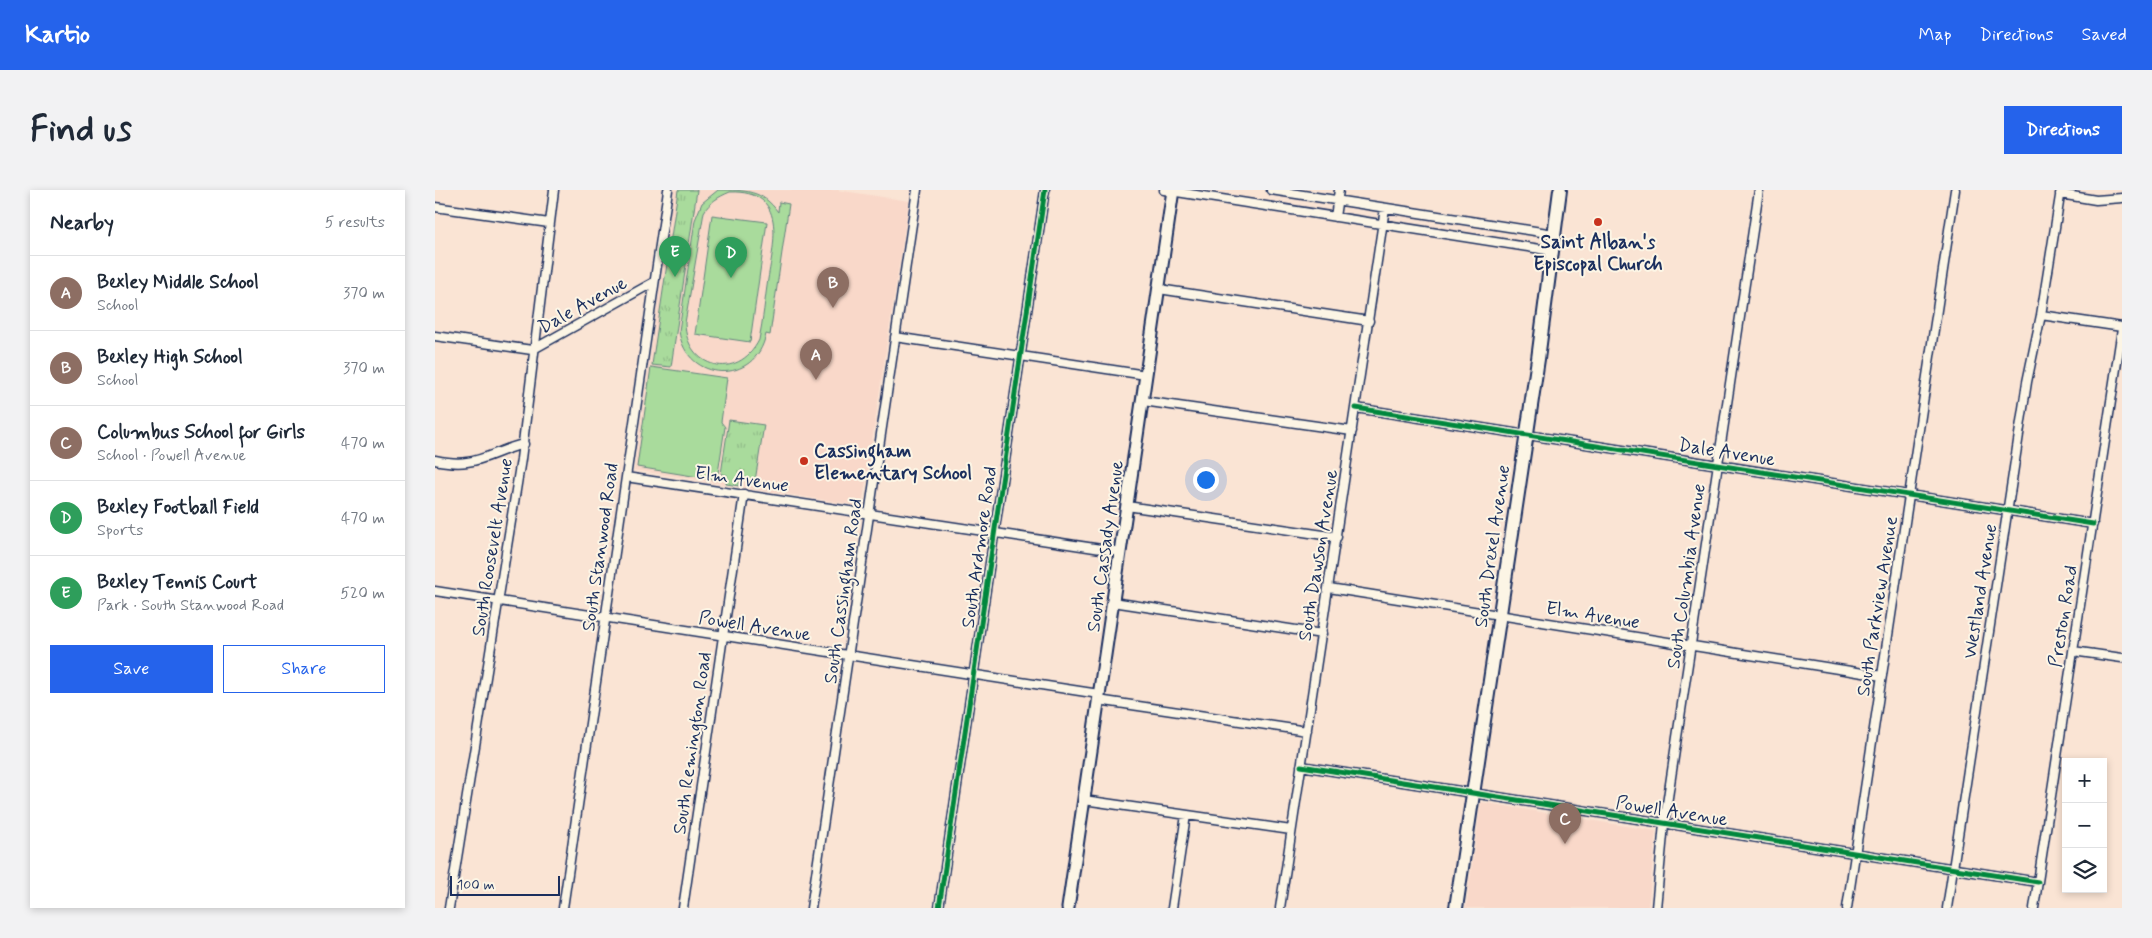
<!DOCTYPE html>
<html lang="en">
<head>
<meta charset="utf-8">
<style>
  body { margin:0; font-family:Mynerve,sans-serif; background:#f2f2f3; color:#1f2937 }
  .controls { position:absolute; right:15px; bottom:15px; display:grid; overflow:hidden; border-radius:0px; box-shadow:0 2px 8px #0003 }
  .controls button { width:45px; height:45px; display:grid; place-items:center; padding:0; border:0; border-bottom:1px solid #e0e1e3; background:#fff; color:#1f2937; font:25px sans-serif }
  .scale { position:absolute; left:15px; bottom:12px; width:110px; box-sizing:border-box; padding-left:5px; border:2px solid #1b2f5e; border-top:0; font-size:14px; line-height:18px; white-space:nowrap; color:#1b2f5e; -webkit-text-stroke:4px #fcf5e5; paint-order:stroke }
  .you { position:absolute; left:770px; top:289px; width:18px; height:18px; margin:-12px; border:4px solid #fff; border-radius:50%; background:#1a73e8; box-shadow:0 0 0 8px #1a73e833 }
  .badge { display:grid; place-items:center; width:32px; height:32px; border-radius:50%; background:#2563eb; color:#fff; font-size:16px; font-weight:700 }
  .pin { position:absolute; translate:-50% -41px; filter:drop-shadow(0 1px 2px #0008) }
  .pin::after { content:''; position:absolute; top:26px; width:18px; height:15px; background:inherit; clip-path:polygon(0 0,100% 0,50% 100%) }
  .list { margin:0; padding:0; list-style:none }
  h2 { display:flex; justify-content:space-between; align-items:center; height:65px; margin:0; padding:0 20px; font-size:21px }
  h2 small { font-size:16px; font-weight:400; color:#747a83 }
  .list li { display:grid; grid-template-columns:32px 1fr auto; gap:15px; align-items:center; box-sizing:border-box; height:75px; padding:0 20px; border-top:1px solid #e0e1e3 }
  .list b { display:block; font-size:19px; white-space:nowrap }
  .list p { margin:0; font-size:16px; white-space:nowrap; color:#747a83 }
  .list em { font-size:16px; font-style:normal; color:#747a83 }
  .actions { display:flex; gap:10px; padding:15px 20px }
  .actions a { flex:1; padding:11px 0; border:1px solid #2563eb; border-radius:0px; text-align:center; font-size:18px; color:#2563eb }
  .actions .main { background:#2563eb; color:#fff }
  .icon { flex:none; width:28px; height:28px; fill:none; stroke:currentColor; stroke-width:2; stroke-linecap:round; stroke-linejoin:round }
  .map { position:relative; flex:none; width:1687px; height:718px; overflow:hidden; border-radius:0px }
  header { display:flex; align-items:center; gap:30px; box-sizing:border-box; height:70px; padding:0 25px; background:#2563eb; color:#fff }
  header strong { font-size:24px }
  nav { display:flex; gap:28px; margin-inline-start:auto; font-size:18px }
  .intro { display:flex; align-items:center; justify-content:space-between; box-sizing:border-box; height:120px; padding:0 30px }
  h1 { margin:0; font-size:35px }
  .button { padding:12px 22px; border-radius:0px; background:#2563eb; color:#fff; font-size:18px; font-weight:700 }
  main { display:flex; gap:30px; padding:0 30px }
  aside { flex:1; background:#fff; border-radius:0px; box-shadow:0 2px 8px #0003 }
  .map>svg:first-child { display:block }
  .built { fill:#f9d8c9 }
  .green { fill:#a9db9c; stroke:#62857d; fill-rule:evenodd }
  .park { fill:url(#park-tufts); stroke:#62857d }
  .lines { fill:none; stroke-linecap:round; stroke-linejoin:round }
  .street-casing { stroke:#1b2f5e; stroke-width:11 }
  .secondary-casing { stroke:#1b2f5e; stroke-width:15 }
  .primary-casing { stroke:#1b2f5e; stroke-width:16 }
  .street { stroke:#fcf5e5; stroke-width:8 }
  .secondary { stroke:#fcf5e5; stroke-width:11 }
  .primary { stroke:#fcf5e5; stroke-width:12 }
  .cycleway-casing { stroke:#fcf5e5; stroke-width:8 }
  .cycleway { stroke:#00873e; stroke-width:5 }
  .poi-dot { fill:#c8321e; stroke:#fcf5e5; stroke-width:2 }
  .labels { text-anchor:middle; stroke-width:4; stroke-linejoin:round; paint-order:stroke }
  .poi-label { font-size:19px; font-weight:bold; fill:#1b2f5e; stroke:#fcf5e5 }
  .street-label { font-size:19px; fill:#1b2f5e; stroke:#fcf5e5 }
</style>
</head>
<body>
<header>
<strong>Kartio</strong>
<nav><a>Map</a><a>Directions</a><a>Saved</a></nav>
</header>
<div class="intro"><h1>Find us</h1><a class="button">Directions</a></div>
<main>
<aside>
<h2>Nearby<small>5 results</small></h2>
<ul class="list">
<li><span class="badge" style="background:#8d6e63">A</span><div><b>Bexley Middle School</b><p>School</p></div><em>370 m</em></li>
<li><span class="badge" style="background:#8d6e63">B</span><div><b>Bexley High School</b><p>School</p></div><em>370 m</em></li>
<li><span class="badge" style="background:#8d6e63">C</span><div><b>Columbus School for Girls</b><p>School · Powell Avenue</p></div><em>470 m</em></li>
<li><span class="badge" style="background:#2e9e5b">D</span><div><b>Bexley Football Field</b><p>Sports</p></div><em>470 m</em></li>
<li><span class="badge" style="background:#2e9e5b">E</span><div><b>Bexley Tennis Court</b><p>Park · South Stanwood Road</p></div><em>520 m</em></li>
</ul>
<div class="actions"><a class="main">Save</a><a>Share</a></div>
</aside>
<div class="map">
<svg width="1687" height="718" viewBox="0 0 1687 718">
  <defs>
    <pattern id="park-tufts" width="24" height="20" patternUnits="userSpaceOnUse" patternTransform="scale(1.25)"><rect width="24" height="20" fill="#a9db9c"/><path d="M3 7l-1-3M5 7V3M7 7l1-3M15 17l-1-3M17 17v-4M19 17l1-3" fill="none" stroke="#91bc89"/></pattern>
  </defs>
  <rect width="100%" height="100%" fill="#fae4d4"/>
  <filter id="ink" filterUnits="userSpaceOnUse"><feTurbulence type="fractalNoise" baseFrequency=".02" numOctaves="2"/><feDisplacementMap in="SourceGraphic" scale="10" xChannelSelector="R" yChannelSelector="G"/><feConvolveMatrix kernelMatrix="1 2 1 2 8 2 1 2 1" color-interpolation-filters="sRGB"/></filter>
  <g filter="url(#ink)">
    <path class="built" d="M239,0h163l72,11 -47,305 -228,-36z
      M1046,612l175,29 -8,77h-182z"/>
    <path class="green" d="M283,0c28,0 44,0 60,22l1,-10 10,2 -19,131 -4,-1c-10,52 -80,49 -87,-3l16,-111 7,-17zM295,2c58,-2 44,50 38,87 -3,20 -5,41 -9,61 -21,42 -73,29 -74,-17l19,-111c6,-10 14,-15 26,-20z
      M277,25l55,7 -17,120 -55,-8z
      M216,177l76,11 -6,44 4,5 -8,53 -80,-13z"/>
    <path class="park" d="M243,0h19l-26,177 -19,-2z
      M294,230l35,5 -9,56 -15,-2 -1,7 -13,-2 1,-9 -6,-1z"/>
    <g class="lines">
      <defs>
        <path id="street" d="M729,0l389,61
          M836,0l283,44
          M1625,4l36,6 26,-2
          M0,17l114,16
          M900,27l4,-27
          M724,99l210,32
          M1606,125l81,12
          M0,146l97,14 122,-68
          M460,147l251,38
          M708,211l209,30
          M921,218l737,116
          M0,270c10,2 21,4 32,2 19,-2 37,-14 57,-18
          M191,287l495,75
          M692,316l210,31
          M894,398l553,88
          M0,401l664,103
          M678,412l209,32
          M1638,461l49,7
          M663,510l209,31
          M866,576l737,116
          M649,610l207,30
          M14,718l72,-449 33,-269
          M128,718l105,-718
          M248,718l61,-414
          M376,718l106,-718
          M504,718l106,-718
          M737,718l14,-93
          M845,718l105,-700
          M1221,718l8,-84 95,-634
          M1412,718l108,-718
          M1512,718l80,-526 14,-67 20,-125
          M1599,718l88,-579"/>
        <path id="secondary" d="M633,718l105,-718"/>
        <path id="primary" d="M1021,718l82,-549 22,-169"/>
      </defs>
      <use href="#street" class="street-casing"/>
      <use href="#secondary" class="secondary-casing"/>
      <use href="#primary" class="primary-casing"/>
      <use href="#street" class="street"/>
      <use href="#secondary" class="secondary"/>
      <use href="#primary" class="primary"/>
      <defs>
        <path id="cycleway" d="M921,218l737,116
          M866,576l737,116
          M504,718l106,-718"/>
      </defs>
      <use href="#cycleway" class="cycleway-casing"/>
      <use href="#cycleway" class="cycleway"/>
    </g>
  </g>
  <g class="poi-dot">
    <circle cx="1163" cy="32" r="5"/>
    <circle cx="369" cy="271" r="5"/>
  </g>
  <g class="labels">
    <g class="poi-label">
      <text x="1163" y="58">Saint Alban's<tspan x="1163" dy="22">Episcopal Church</tspan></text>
      <text x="379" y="267" text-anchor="start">Cassingham<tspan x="379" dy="22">Elementary School</tspan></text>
    </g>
    <g class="street-label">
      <text transform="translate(147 114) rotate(-29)" y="7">Dale Avenue</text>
      <text transform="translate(1292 261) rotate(9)" y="7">Dale Avenue</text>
      <text transform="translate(307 288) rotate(8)" y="7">Elm Avenue</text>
      <text transform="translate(669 356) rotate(-82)" y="7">South Cassady Avenue</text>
      <text transform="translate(1056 356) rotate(-82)" y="7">South Drexel Avenue</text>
      <text transform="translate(56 357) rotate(-81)" y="7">South Roosevelt Avenue</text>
      <text transform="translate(164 357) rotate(-82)" y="7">South Stanwood Road</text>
      <text transform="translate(543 357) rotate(-82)" y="7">South Ardmore Road</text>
      <text transform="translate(882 365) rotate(-81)" y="7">South Dawson Avenue</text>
      <text transform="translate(1250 386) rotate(-82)" y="7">South Columbia Avenue</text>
      <text transform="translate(407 401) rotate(-82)" y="7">South Cassingham Road</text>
      <text transform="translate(1544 401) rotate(-81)" y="7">Westland Avenue</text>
      <text transform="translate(1441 416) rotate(-81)" y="7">South Parkview Avenue</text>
      <text transform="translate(1158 424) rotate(9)" y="7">Elm Avenue</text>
      <text transform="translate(1627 426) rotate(-81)" y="7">Preston Road</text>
      <text transform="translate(320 435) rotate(9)" y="7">Powell Avenue</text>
      <text transform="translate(256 553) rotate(-82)" y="7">South Remington Road</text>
      <text transform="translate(1237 620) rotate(9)" y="7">Powell Avenue</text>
    </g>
  </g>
</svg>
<div class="controls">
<button>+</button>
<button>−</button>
<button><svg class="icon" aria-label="layers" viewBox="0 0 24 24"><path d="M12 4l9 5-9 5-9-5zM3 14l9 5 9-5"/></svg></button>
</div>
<div class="scale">100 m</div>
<div class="you"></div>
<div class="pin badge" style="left:381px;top:190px;background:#8d6e63">A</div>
<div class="pin badge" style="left:398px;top:118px;background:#8d6e63">B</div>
<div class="pin badge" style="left:1130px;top:654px;background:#8d6e63">C</div>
<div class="pin badge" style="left:296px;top:88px;background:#2e9e5b">D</div>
<div class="pin badge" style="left:240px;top:87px;background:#2e9e5b">E</div>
</div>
</main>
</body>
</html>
